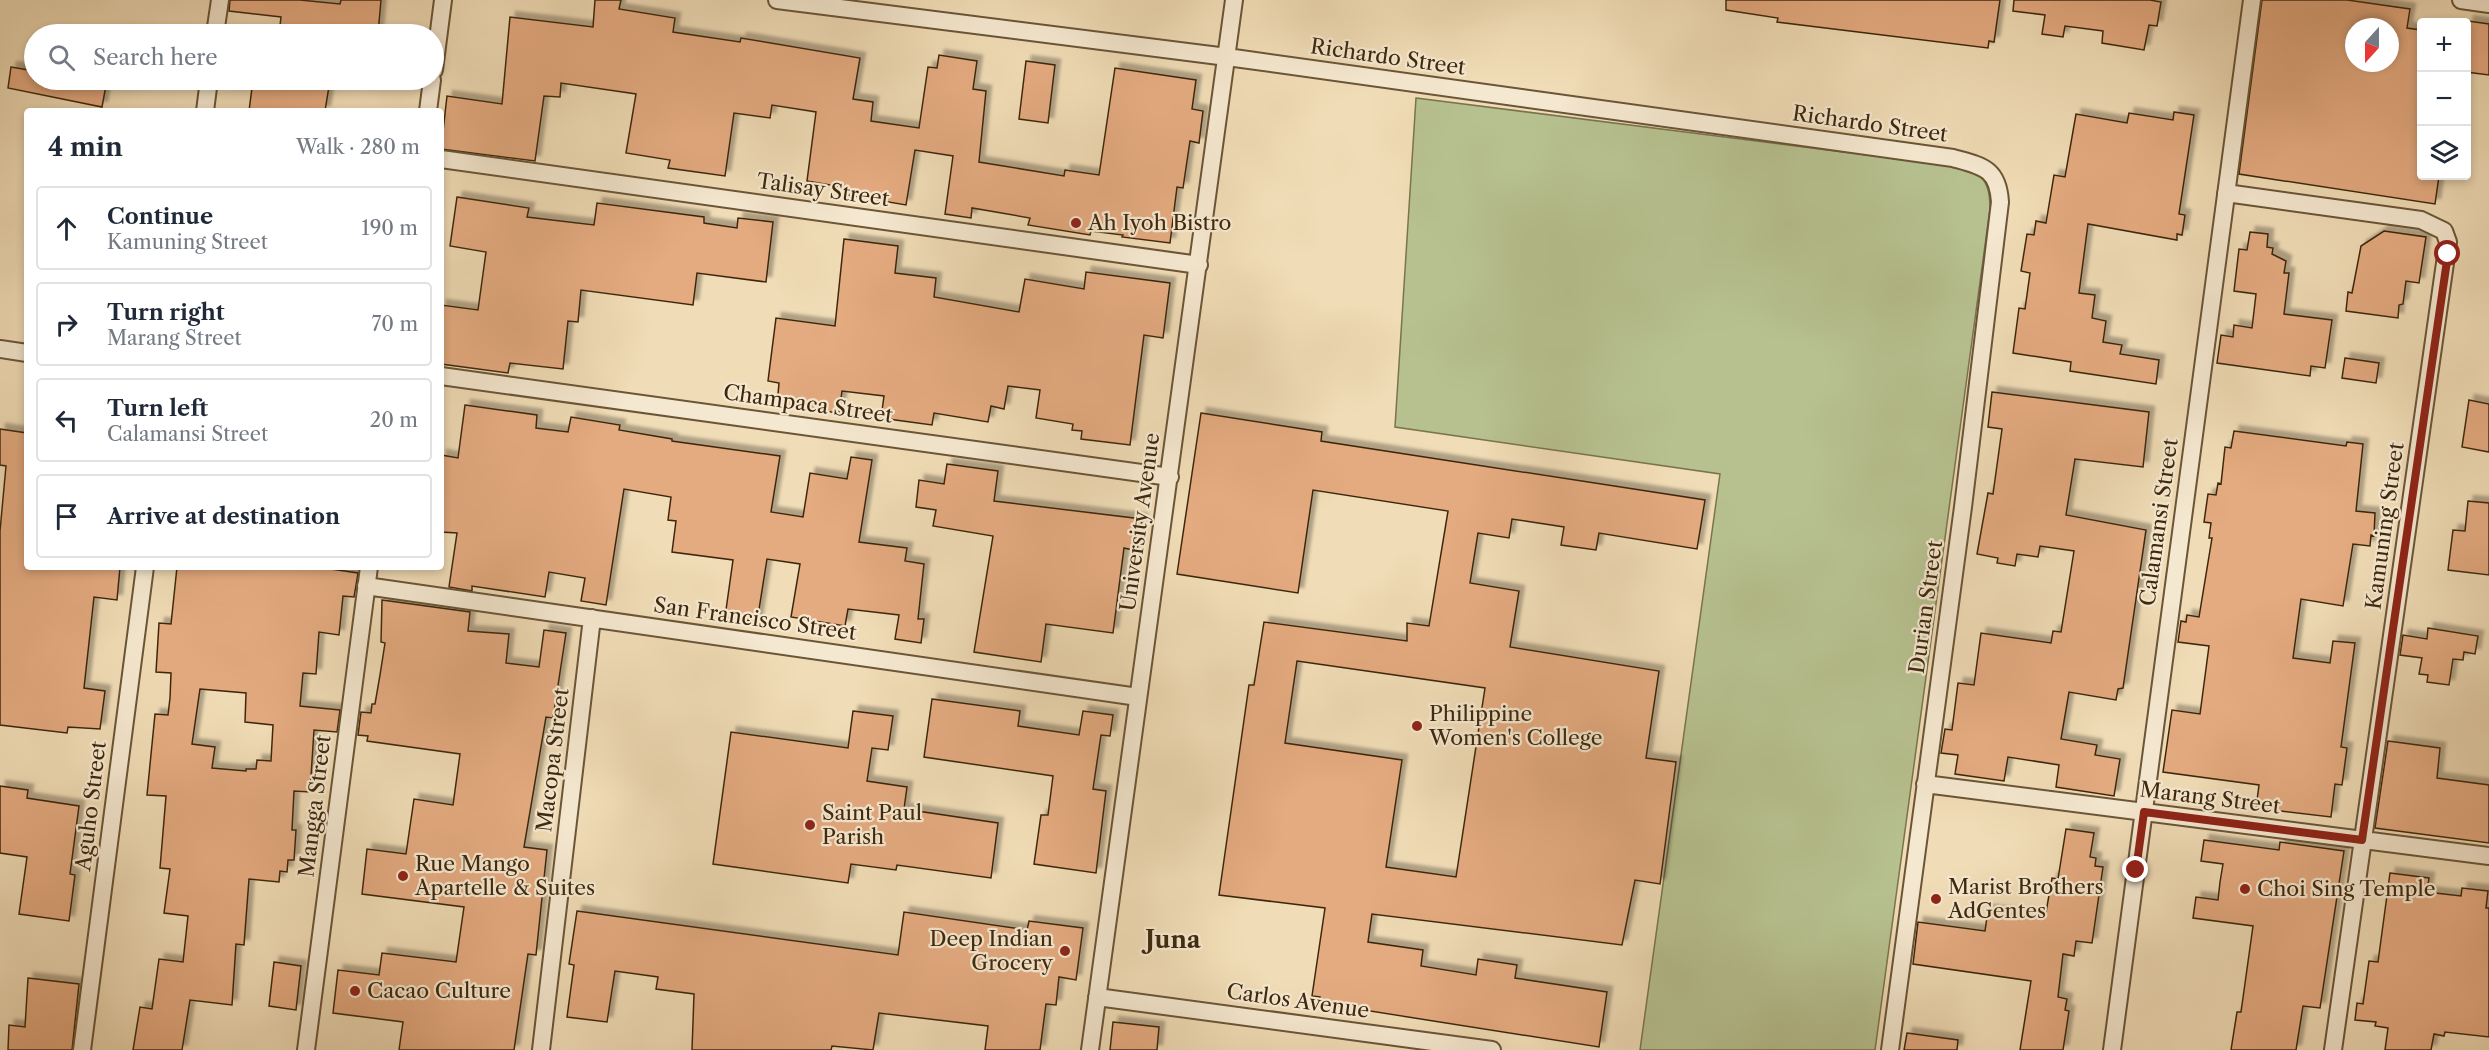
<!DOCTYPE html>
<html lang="en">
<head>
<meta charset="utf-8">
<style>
  body { margin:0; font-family:"Libre Caslon Text",serif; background:#f2f2f3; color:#1f2937 }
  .controls { position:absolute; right:18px; top:18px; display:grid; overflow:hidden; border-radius:6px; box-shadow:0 3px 9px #0003 }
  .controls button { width:54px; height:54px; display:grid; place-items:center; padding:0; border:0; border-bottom:2px solid #e0e1e3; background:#fff; color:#1f2937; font:30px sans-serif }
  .compass { position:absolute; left:2345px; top:18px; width:54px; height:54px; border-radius:50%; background:#fff; box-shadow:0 3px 9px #0003; rotate:201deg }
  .stop { position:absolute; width:18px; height:18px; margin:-14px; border:4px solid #8f2418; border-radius:50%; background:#fff }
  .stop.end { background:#8f2418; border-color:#fff; box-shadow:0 2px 6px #0008 }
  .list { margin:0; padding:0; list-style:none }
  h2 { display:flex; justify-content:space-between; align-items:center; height:78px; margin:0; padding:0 24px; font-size:26px }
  h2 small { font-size:20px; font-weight:400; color:#747a83 }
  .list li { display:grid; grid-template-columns:39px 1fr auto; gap:18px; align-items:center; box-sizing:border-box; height:84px; margin:0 12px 12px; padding:0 12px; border:2px solid #e0e1e3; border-radius:6px }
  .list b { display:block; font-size:22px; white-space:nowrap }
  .list p { margin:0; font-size:20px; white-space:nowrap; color:#747a83 }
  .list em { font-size:20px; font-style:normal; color:#747a83 }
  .icon { flex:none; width:33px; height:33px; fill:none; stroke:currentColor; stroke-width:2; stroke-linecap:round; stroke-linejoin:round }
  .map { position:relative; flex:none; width:2489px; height:1050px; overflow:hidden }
  .search { position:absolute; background:#fff; box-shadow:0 3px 9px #0003; left:24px; top:24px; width:420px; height:66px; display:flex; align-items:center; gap:15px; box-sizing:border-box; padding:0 21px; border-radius:33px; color:#747a83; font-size:22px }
  .panel { position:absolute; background:#fff; box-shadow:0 3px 9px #0003; left:24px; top:108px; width:420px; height:462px; border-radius:6px }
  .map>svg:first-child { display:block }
  .green { fill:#b7c190; stroke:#7a744e; stroke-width:1.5 }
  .building { fill:#e4aa80; stroke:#3e280d; stroke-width:1.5; fill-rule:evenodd; filter:url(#shadow) }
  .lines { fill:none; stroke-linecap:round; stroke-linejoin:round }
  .minor-casing { stroke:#6a5537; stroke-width:20 }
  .minor { stroke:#f5e8d0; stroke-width:16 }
  .route { stroke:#8f2418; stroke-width:8 }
  .poi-dot { fill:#8f2418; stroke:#f5e8d0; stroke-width:2 }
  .labels { text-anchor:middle; stroke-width:4.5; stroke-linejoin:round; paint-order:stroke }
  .street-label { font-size:21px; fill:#3e280d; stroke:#f5e8d0 }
  .poi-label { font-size:21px; fill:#3e280d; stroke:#f5e8d0; text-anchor:start }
  .quarter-label { font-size:24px; font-weight:bold; fill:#3e280d; stroke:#f5e8d0 }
</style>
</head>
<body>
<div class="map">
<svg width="2489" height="1050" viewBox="0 0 2489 1050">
  <defs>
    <filter id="shadow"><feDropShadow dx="5.5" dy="-5.5" stdDeviation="1.5" flood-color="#0004"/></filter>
  </defs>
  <rect width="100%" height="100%" fill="#f0dcb6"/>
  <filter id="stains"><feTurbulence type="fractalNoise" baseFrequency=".00333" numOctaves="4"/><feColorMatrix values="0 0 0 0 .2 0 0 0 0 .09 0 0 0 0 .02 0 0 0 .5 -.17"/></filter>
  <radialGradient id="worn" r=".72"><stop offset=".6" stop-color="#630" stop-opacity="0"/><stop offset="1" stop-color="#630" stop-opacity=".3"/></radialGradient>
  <path class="green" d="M1416,98l539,68c28,8 35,14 35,43l-115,841h-235l80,-576 -325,-47z"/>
  <path class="building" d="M230,0h70l40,4 1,-4h40l-3,34h-99l2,-17 -52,-6z
    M595,0h26l-2,9 56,9 -2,14 67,10 1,-4 119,20 -7,41 20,3 -2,19 48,7 9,-61 9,1 2,-13 38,6 -4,28 13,2 -7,71 85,14 1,-6 34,5 16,-107 81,12 -4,29 11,2 -4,32 -9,-2 -7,47 -6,-1 -7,56 -48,-6 1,-2 -32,-4 -1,4 -62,-10 2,-7 -58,-10 -1,10 -26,-4 8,-58 -38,-6 -9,55 -59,-10 1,-7 -41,-7 9,-69 -44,-7 -2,13 -36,-5 -9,63 -57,-8 2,-8 -44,-7 10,-59 -75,-11 -1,14 -16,-1 -9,65 -94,-12 6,-53 55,8 8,-87 83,10z
    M1726,0h274l-6,42 -5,-1 -1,7 -211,-26 1,-4 -52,-8z
    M2014,0h136l11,2 -4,24 -8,-1 -5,25 -42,-7 1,-12 -38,-5 -2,11 -21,-3 3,-19 -32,-4z
    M2262,0h85l63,9 -3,19 14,2v146h18l-4,28 -196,-30zM2354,27h36v36h-36z
    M2468,21l21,3v51l-23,-3z
    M1026,61l29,4 -7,58 -29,-4z
    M11,67l23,4v9h73l-5,27 -94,-19z
    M253,80h77l-5,31h-76z
    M2174,112l20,3 -15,99 6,1 -3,20 -5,-1v6l-89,-16 -9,69 16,2 -3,23 14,3 -3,21 19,3 -2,9 39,6 -3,24 -86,-13 1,-9 -58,-9 6,-45 6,1 5,-36 -9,-2 6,-37 7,1 2,-14 10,2 8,-48 11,2 11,-63 51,9 2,-10 44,7z
    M457,197l72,11 -2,9 67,8 3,-22 107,14v6l33,5 1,-10 35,4 -7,60 -69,-9 -4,32 -112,-15 -3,32 -10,-1 -5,48 -53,-6 -2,10 -67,-9v-59l37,5 8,-58 -36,-6z
    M2384,231l42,6 -7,46 -13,-2 -3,23 -4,1 -1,13 -52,-7 2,-19 4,1 9,-47z
    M2250,232l18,2 -1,13 6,1 -1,6 14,7 -2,12h5l-5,41 48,6 -7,48 -14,-2 -1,10 -93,-13 4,-28 12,2 1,-12 18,3 4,-34 -22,-3 5,-42 8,1z
    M844,239l54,7 -3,27 41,5 -2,19 85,15 6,-33 59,10 2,-17 84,11 -7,55 -19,-3 -14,110 -49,-6 1,-8 -10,-1 1,-6 -37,-6 4,-28 -32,-4 -4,23 -13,-3 -3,16 -54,-9 -2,12 -51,-7 3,-22 -42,-5 -3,22 -62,-8 2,-22 -11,-2 8,-63 59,8z
    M2345,358l34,5 -3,20 -34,-5z
    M1992,392l157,20 -6,55 -68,-8 -9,56 80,15 -23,158 -5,1 -2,11 -47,-8 -8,47 36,6 -2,10 25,4 -6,37 -58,-9 3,-22 -51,-8 -4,24 -49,-7 3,-19 -17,-2 4,-24 7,1 6,-47 16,2 7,-52 70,10 2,-12 8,1 13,-81 -34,-5 -2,11 -21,-3 -2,12 -18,-3 1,-5 -21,-4 11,-61 5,1 9,-65 -14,-2z
    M2469,400l20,4v48l-27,-5z
    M465,405l72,10 -1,13 32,4 3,-15 49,8 -1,5 53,9v2l108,15 -9,56 32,5 7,-44 37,6 4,-22 21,3 -13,82 48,6 -2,13 19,3 -6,55h6l-3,24 -26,-4 4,-24 -51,-6 -3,17 -54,-9 9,-53 -33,-5 -10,63 -32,-5 8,-57 -61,-8 4,-31 -8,-1 3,-23 -47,-8 -18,116 -25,-4 4,-23 -36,-6 -4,25 -73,-11v5l-23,-4 8,-54 -16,-1v-77l17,3z
    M1201,413l121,19 -1,9 384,59 -8,49 -98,-16 -3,17 -35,-5 3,-18 -52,-8 -3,19 -31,-5 -8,50 49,8 -9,56 149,24 -13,87 30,4 -16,122 -25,-4 -13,65 -250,-31 -4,28 55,8 -2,16 55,9 2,-16 39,6 -2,13 92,14 -8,55 -280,-44 1,-6 -8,-1 13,-88 -106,-13 30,-210h5l10,-63 143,19v-18l22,3 19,-115 -135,-21 -15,103 -121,-19zM1297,661l188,27 -29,189 -70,-10 16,-107 -117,-17z
    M0,429l27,4v134h93l-3,33 -23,-3 -10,91 21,3 -5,38 -32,-2 -1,6 -67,-8v-194l6,-65 -6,-1z
    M2234,431l112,15 1,-4 16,2 -7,67 19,2 -1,23 -3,-1 -1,11 -17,-2 -10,62 -42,-7 -8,59 37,5 3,-22 22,2 -14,104 6,1 -5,37 -7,-1 -4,33 -75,-9 3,-23 -96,-13 9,-62 28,4 9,-68 -31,-4 3,-21 5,1 1,-7 12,2 13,-79h-3l2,-15 -7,-1 4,-28 8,1 2,-12 3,1 4,-37 6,1z
    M947,464l51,7 -4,30 148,18 -5,32 -13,-3 -11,85 -67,-9 -5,38 -67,-10 19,-116 -60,-10 3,-16 -20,-3 3,-27 25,4z
    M2468,501l21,2v72l-41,-5 5,-40 12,1z
    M177,567h140l41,6 -4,24 -11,-1 -4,39 -20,-3 -3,42 -13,-1 -3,33 40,4 -3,22 -23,-2 -4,62 -16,-1 -2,39h4l-2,30h-6l-1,12 -7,-1 -1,11 -30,-3 -5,66 -8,-1 -4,61 -42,-5 -8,50h-49l7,-43 12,2 7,-50 24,3 5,-46 -24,-3 6,-44 -10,-1 6,-72 -19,-1 8,-81 13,1 2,-17 1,-25 -15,-1 3,-49 12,1zM200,689l46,4 -1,29 28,3 -2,36 -14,-1 -1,9h-10v2l-34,-3 3,-21 -23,-3z
    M382,600l88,12 -2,19 41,3 -3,29 33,4 5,-37 22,3 -13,85 -7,-1 -22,130 23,3 -11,105 -8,-1 -14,96h-115l4,-28 -70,-9 5,-43 41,5 3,-22 74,9 8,-55 -102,-13 5,-45 39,5 8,-55 39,6 7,-51 -93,-13 1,-5 -10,-1 3,-23 10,1 1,-9h3l5,-29 5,-32 -4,-1z
    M2428,628l50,8 -3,18 -11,-2 -1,8 -10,-1 -4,26 -22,-3 1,-7 -9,-1 3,-16 -22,-3 3,-20 24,4z
    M932,699l88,12 -2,15 61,9 4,-24 30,4 -3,21 -9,-1 -8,54 13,2 -10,82 -62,-9 7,-49h7l5,-39 -129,-19z
    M853,711l40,5 -5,34 -16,-2 -5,33 40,6 -3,22 94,14 -7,55 -94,-13 -1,5 -45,-6 -3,19 -135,-19 18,-132 117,16z
    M2388,741l52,7 -3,30 52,7v58l-114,-15z
    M0,786l28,4 -1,8 52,8 -9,68 5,1 -6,46 -50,-7 8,-57 -27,-4z
    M2066,829l28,4 -4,24 6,1 -1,8 8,1 -11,76 -16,-2 -2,15 -11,-2 -5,43 9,2 -2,11 4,1 -6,39h-43l11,-69 -118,-17 5,-42 67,9 3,-21 57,8 7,-40 6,1z
    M2204,840l75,10 1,-8 64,9 -24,157 -17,-2 -7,44h-65l6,-38h4l12,-86 -60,-8 3,-21 22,3 2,-18 3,-18 -22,-3z
    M2390,873l39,5 -2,14 34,4 1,-8 26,3 -2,17h3v129l-44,-5 -1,4 -10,-2 -3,16h-46l3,-22 -13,-2 1,-4 -21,-2 2,-17 6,1 6,-43 9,1z
    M577,911l321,44 6,-43 123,18 2,-9 54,7 -7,52 -17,-3 -3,28 -10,-1 -6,46h-55l3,-24 -109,-13 -6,37 -41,-4 -1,4h-139l2,-56 -38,-5 2,-12 -43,-6 -8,51 -40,-5 7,-52 -5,-1z
    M274,962l27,4 -5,44 -27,-4z
    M28,978l51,6 -7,66h-64l1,-25 16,2z
    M1113,1022l46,5 -2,23h-47z
    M1907,1033l51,7 -1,10h-53z"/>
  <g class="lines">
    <defs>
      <path id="minor" d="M777,0l450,57 726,101c29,8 45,10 47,44l-37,305 -73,543
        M2461,0l28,4
        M215,34l5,-34
        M434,70l9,-70
        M205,111l4,-31
        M428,111l4,-31
        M441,159l758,106
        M2226,193l195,27 23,11 4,11 -115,808
        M0,349l27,4
        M441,376l729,101
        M366,586l772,111
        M1925,784l564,72
        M1097,997l395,53
        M82,1050l63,-483
        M306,1050l63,-483
        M541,1050l51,-432
        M1090,1050l144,-1050
        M2112,1050l140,-1050"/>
    </defs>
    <use href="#minor" class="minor-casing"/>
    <use href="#minor" class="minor"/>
  </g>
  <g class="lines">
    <path class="route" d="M2136,870l8,-58 218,28 86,-586"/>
  </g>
  <g class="poi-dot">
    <circle cx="1076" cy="223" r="6"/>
    <circle cx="1417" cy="726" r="6"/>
    <circle cx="810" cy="825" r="6"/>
    <circle cx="403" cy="876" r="6"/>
    <circle cx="2245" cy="889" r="6"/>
    <circle cx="1936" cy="899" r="6"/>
    <circle cx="1065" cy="951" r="6"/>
    <circle cx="355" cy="991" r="6"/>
  </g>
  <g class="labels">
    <g class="street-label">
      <text transform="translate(1388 57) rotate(8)" y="7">Richardo Street</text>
      <text transform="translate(1870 124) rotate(8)" y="7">Richardo Street</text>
      <text transform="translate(823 190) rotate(8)" y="7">Talisay Street</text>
      <text transform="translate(808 404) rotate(8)" y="7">Champaca Street</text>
      <text transform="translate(1140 522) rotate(-82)" y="7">University Avenue</text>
      <text transform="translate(2159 522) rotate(-82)" y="7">Calamansi Street</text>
      <text transform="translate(2385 526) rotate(-82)" y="7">Kamuning Street</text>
      <text transform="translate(1926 607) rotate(-82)" y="7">Durian Street</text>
      <text transform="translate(755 619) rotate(8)" y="7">San Francisco Street</text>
      <text transform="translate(553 760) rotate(-83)" y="7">Macopa Street</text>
      <text transform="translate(2210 798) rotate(7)" y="7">Marang Street</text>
      <text transform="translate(91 806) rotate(-83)" y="7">Aguho Street</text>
      <text transform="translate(315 806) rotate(-83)" y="7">Mangga Street</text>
      <text transform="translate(1298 1001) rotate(8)" y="7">Carlos Avenue</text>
    </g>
    <g class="poi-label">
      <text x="1088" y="230">Ah Iyoh Bistro</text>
      <text x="1429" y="721">Philippine<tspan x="1429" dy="24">Women's College</tspan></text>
      <text x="822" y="820">Saint Paul<tspan x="822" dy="24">Parish</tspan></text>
      <text x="415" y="871">Rue Mango<tspan x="415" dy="24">Apartelle &amp; Suites</tspan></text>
      <text x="1948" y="894">Marist Brothers<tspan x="1948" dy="24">AdGentes</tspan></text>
      <text x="2257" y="896">Choi Sing Temple</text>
      <text x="1053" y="946" text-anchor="end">Deep Indian<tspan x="1053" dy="24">Grocery</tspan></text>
      <text x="367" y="998">Cacao Culture</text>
    </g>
    <g class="quarter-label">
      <text x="1173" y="948">Juna</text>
    </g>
  </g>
  <rect width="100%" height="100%" filter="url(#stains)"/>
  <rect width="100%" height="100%" fill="url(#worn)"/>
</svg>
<div class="controls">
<button>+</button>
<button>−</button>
<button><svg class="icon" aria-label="layers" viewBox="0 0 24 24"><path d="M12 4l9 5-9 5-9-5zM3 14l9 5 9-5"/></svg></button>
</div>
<svg class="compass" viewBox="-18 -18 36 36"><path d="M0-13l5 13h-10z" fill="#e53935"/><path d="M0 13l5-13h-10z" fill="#747a83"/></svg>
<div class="stop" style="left:2448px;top:254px"></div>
<div class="stop end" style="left:2136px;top:870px"></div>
<div class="search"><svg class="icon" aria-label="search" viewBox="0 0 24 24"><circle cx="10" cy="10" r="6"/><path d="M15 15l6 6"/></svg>Search here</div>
<section class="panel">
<h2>4 min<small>Walk · 280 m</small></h2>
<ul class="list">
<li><svg class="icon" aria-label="ahead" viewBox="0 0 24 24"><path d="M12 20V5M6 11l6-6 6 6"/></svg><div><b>Continue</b><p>Kamuning Street</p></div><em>190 m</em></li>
<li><svg class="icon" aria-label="right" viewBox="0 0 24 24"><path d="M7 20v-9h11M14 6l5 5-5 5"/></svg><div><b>Turn right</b><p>Marang Street</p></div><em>70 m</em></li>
<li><svg class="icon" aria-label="left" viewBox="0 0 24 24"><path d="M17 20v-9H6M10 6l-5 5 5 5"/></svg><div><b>Turn left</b><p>Calamansi Street</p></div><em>20 m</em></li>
<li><svg class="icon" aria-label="arrive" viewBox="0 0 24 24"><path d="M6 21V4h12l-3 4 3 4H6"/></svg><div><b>Arrive at destination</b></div></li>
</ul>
</section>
</div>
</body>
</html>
